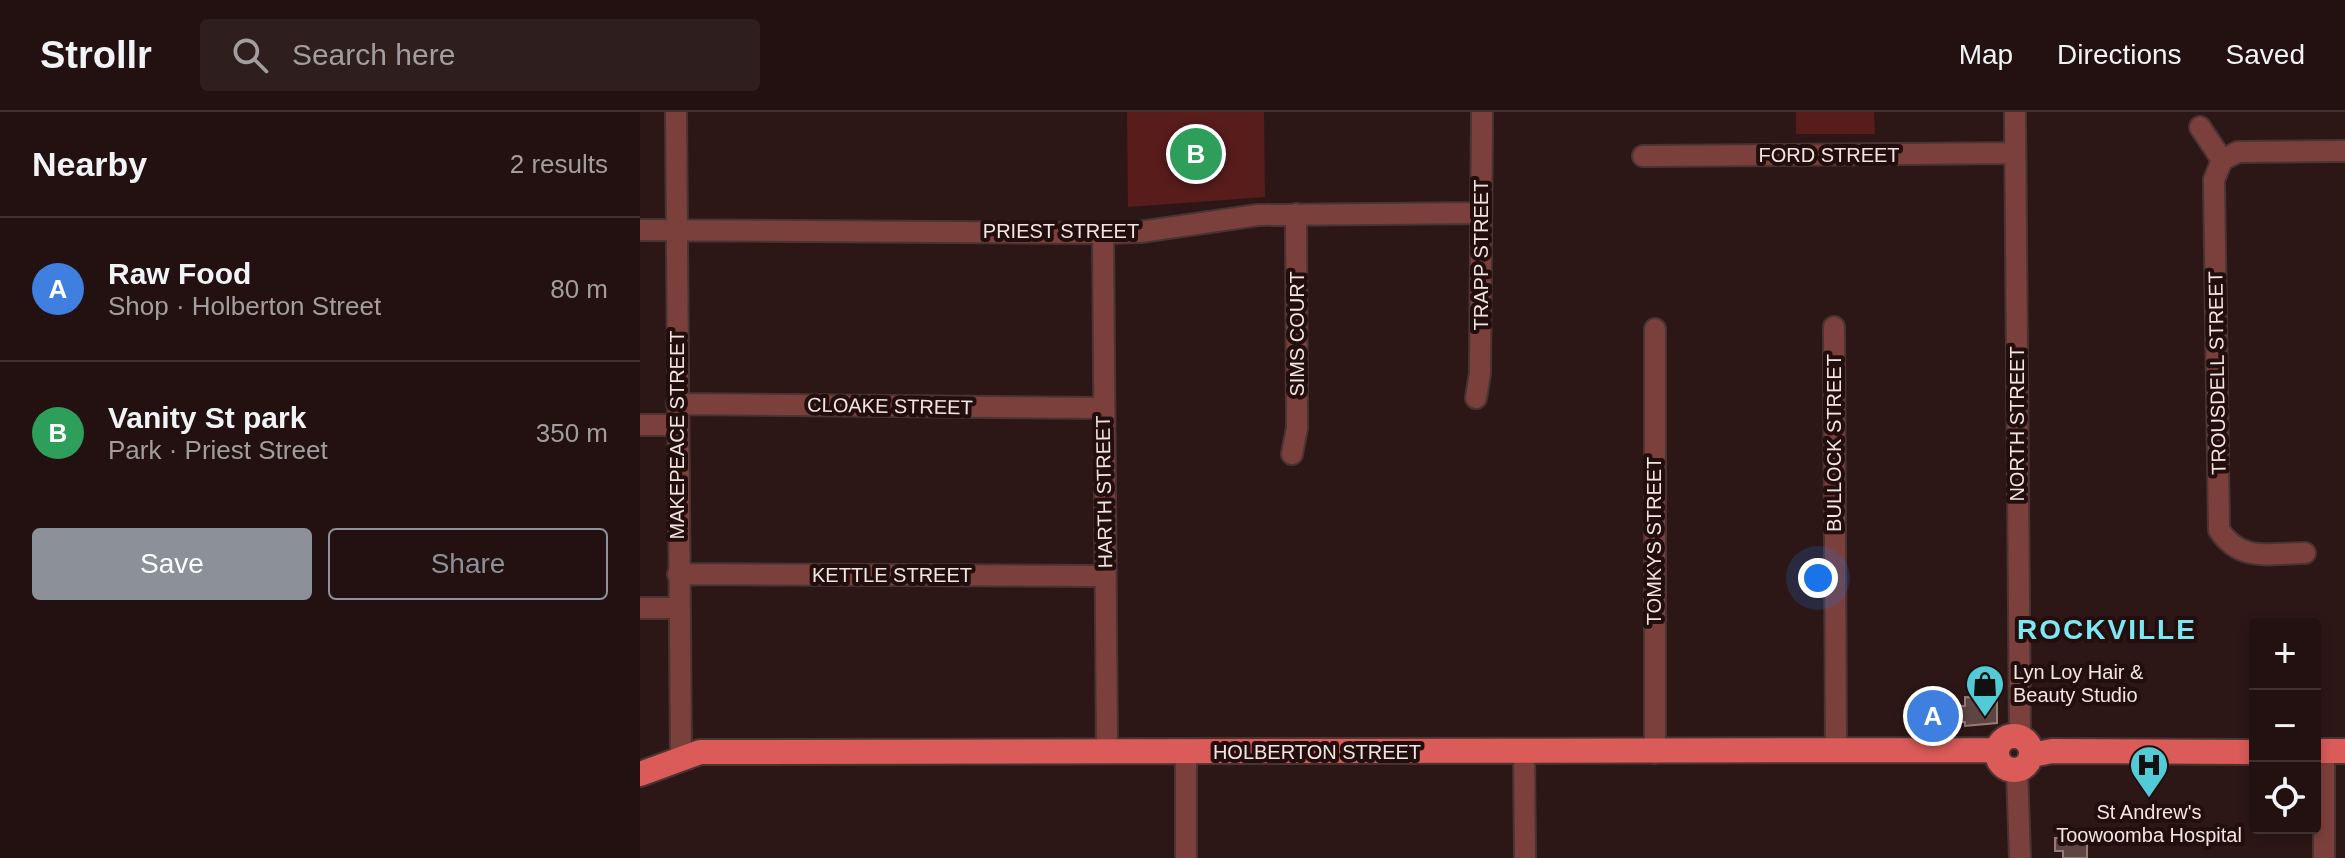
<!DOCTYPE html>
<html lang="en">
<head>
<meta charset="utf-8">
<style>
  body { margin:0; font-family:Arial,sans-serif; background:#2e1f1e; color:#f1f3f6 }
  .controls { position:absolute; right:24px; bottom:24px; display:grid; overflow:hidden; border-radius:8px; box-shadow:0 4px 12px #0003 }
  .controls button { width:72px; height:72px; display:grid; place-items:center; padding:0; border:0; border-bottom:2px solid #3f3130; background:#221110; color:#f1f3f6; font:40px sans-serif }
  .you { position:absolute; left:1178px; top:466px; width:28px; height:28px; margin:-20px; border:6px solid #fff; border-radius:50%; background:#1a73e8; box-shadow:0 0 0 12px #1a73e833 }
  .badge { display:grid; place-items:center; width:52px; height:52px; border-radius:50%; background:#8c9099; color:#fff; font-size:26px; font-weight:700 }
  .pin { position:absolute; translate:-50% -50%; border:4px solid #fff; box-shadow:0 2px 8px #0006 }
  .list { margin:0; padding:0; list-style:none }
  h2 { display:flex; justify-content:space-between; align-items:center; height:104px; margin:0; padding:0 32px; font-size:34px }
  h2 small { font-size:26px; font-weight:400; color:#a29d9f }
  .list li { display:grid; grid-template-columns:52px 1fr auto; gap:24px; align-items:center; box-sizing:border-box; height:144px; padding:0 32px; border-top:2px solid #3f3130 }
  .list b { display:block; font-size:30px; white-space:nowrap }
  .list p { margin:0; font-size:26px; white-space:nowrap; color:#a29d9f }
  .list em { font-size:26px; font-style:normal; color:#a29d9f }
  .actions { display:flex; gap:16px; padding:24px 32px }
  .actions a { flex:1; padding:18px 0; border:2px solid #8c9099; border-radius:8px; text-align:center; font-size:28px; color:#8c9099 }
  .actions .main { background:#8c9099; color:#fff }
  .icon { flex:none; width:44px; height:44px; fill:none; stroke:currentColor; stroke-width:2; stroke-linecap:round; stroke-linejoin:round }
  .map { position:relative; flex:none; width:1705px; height:746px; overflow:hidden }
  header { display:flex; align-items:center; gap:48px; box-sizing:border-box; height:112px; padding:0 40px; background:#221110; border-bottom:2px solid #3f3130 }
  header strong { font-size:38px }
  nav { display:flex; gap:44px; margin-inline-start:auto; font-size:28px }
  .search { width:560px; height:72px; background:#2e1f1e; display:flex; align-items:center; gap:20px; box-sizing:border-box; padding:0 28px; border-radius:8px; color:#a29d9f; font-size:30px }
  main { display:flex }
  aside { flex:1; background:#221110 }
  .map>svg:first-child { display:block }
  .green { fill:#581c1b }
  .building { fill:#5e4543; stroke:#977b79; stroke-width:2 }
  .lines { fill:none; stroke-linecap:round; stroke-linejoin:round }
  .minor-casing { stroke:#493433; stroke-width:24 }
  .major-casing { stroke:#493433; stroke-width:28 }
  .minor { stroke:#7c403c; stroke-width:20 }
  .major { stroke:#da5b58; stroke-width:24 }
  .labels { text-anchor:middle; stroke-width:8; stroke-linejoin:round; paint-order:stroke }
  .street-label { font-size:20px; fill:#f3e4e2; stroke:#220e0d }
  .poi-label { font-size:20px; fill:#f3e4e2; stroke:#220e0d; text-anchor:start }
  .district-label { font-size:28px; font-weight:bold; letter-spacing:2px; fill:#7de8f3; stroke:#220e0d }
</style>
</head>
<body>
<header>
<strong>Strollr</strong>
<div class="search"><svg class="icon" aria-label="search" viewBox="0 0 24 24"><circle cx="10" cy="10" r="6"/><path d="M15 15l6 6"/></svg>Search here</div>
<nav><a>Map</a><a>Directions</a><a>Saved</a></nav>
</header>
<main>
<aside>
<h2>Nearby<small>2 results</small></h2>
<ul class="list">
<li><span class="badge" style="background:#3f7fe0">A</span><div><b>Raw Food</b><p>Shop · Holberton Street</p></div><em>80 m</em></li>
<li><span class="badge" style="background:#2e9e5b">B</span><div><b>Vanity St park</b><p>Park · Priest Street</p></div><em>350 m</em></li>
</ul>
<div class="actions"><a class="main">Save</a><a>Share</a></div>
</aside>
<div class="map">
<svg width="1705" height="746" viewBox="0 0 1705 746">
  <rect width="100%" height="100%" fill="#2d1716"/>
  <path class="green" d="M487,0h137l1,85 -137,10z
    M1156,0h78l1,22h-79z"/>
  <path class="building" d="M1325,585l32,2v24l-32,3v-4h-25v4h-13l-1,-21 39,1z
    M1415,726h32v20h-24v-7h-8z"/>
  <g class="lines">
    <defs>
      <path id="minor" d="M36,0l5,645
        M1375,0l5,624
        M1560,15l22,33
        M1003,44l372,-3
        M1582,48l-8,20 5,350c22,33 51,23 86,23
        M1582,48l16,-8 107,-1
        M0,118l463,3 37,-1 118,-17 223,-2
        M463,121l4,518
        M1194,215l2,425
        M1015,217v424
        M836,286l4,-25 2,-261
        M37,292l426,4
        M0,313h36
        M652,342l5,-26 -1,-214
        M38,462l427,2
        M0,496h38
        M1684,639v107
        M884,640l1,106
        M1377,658l3,88
        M546,746v-106"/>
      <path id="major" d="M1357 641a17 17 0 1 1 34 0a17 17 0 1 1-34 0Z
        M1675,639h30
        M1392,643l20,-4 203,1
        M0,662l60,-22 1297,-2"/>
    </defs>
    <use href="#minor" class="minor-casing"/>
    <use href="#major" class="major-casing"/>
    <use href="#minor" class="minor"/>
    <use href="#major" class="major"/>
  </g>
  <defs>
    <symbol id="shop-pin" viewBox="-11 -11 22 30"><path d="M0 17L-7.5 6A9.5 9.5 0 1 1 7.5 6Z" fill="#52cbd7" stroke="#220e0d"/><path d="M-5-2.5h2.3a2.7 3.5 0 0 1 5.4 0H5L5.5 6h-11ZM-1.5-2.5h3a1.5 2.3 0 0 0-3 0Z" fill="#111"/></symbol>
    <symbol id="hospital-pin" viewBox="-11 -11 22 30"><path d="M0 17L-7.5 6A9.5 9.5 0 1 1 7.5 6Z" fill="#52cbd7" stroke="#220e0d"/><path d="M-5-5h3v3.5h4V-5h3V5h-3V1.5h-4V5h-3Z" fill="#111"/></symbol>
  </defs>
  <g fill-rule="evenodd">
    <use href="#shop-pin" x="1323" y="550" width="44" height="60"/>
    <use href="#hospital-pin" x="1487" y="631" width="44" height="60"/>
  </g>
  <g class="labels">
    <g class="street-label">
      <text x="1189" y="50">FORD STREET</text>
      <text x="421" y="126">PRIEST STREET</text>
      <text transform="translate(841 143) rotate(-90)" y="7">TRAPP STREET</text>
      <text transform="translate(657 222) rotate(-90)" y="7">SIMS COURT</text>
      <text transform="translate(1577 261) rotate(-91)" y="7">TROUSDELL STREET</text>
      <text transform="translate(250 294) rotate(1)" y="7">CLOAKE STREET</text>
      <text transform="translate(1377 312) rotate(-90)" y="7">NORTH STREET</text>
      <text transform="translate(37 323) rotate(-90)" y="7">MAKEPEACE STREET</text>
      <text transform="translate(1194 331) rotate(-90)" y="7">BULLOCK STREET</text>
      <text transform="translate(464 380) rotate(-91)" y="7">HARTH STREET</text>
      <text transform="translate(1014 429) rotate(-90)" y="7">TOMKYS STREET</text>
      <text x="252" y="470">KETTLE STREET</text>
      <text x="677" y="647">HOLBERTON STREET</text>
    </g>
    <g class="poi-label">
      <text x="1373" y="567">Lyn Loy Hair &amp;<tspan x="1373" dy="23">Beauty Studio</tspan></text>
      <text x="1509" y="707" text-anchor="middle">St Andrew's<tspan x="1509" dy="23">Toowoomba Hospital</tspan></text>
    </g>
    <g class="district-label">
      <text x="1467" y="527">ROCKVILLE</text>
    </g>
  </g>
</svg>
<div class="controls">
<button>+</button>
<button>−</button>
<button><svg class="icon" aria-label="locate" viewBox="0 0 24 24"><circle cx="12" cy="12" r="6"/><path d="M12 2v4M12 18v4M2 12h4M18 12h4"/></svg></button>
</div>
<div class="you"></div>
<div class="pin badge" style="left:1293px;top:604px;background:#3f7fe0">A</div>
<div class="pin badge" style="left:556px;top:42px;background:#2e9e5b">B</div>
</div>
</main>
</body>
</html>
